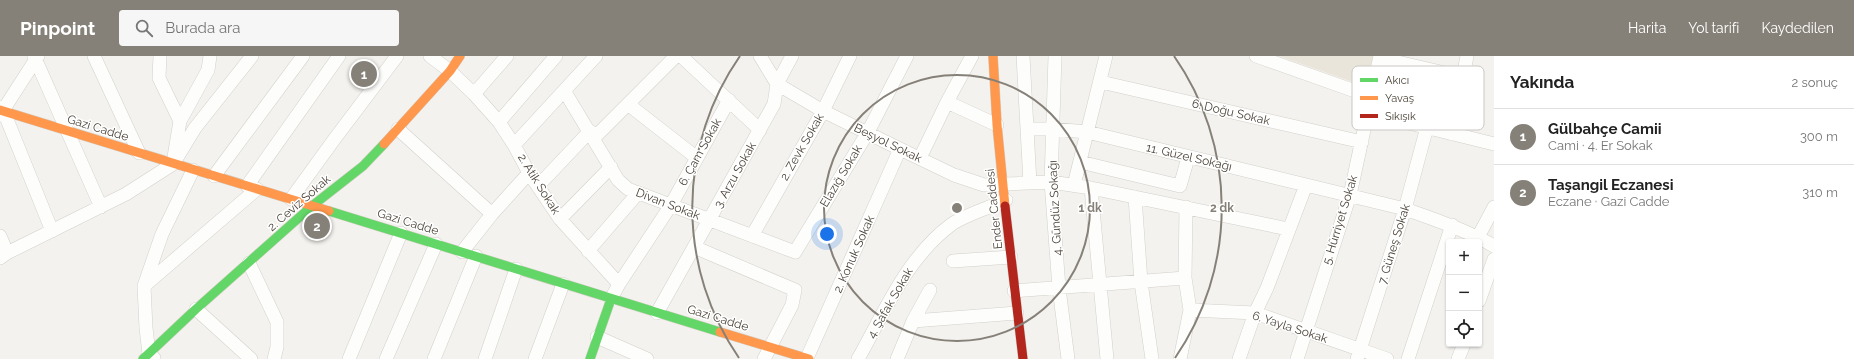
<!DOCTYPE html>
<html lang="tr">
<head>
<meta charset="utf-8">
<style>
  body { margin:0; font-family:Raleway,sans-serif; background:#f6f6f6; color:#222 }
  .controls { position:absolute; right:12px; bottom:12px; display:grid; overflow:hidden; border-radius:4px; box-shadow:0 1px 3px #0004 }
  .controls button { width:36px; height:36px; display:grid; place-items:center; padding:0; border:0; border-bottom:1px solid #e0e0e0; background:#fff; color:#222; font:20px sans-serif }
  .you { position:absolute; left:827px; top:178px; width:14px; height:14px; margin:-10px; border:3px solid #fff; border-radius:50%; background:#1a73e8; box-shadow:0 0 0 6px #1a73e833 }
  .badge { display:grid; place-items:center; width:26px; height:26px; border-radius:50%; background:#868178; color:#fff; font-size:13px; font-weight:700 }
  .pin { position:absolute; translate:-50% -50%; border:2px solid #fff; box-shadow:0 1px 4px #0006 }
  .list { margin:0; padding:0; list-style:none }
  h2 { display:flex; justify-content:space-between; align-items:center; height:52px; margin:0; padding:0 16px; font-size:17px }
  h2 small { font-size:13px; font-weight:400; color:#767676 }
  .list li { display:grid; grid-template-columns:26px 1fr auto; gap:12px; align-items:center; box-sizing:border-box; height:56px; padding:0 16px; border-top:1px solid #e0e0e0 }
  .list b { display:block; font-size:15px; white-space:nowrap }
  .list p { margin:0; font-size:13px; white-space:nowrap; color:#767676 }
  .list em { font-size:13px; font-style:normal; color:#767676 }
  .icon { flex:none; width:22px; height:22px; fill:none; stroke:currentColor; stroke-width:2; stroke-linecap:round; stroke-linejoin:round }
  .map { position:relative; flex:none; width:1494px; height:303px; overflow:hidden }
  header { display:flex; align-items:center; gap:24px; box-sizing:border-box; height:56px; padding:0 20px; background:#868178; color:#fff }
  header strong { font-size:19px }
  nav { display:flex; gap:22px; margin-inline-start:auto; font-size:14px }
  .search { width:280px; height:36px; background:#f6f6f6; display:flex; align-items:center; gap:10px; box-sizing:border-box; padding:0 14px; border-radius:4px; color:#767676; font-size:15px }
  main { display:flex }
  aside { flex:1; background:#fff }
  .map>svg:first-child { display:block }
  .education { fill:#eae5da }
  .lines { fill:none; stroke-linecap:round; stroke-linejoin:round }
  .street-casing { stroke:#d2d0cb; stroke-width:14 }
  .fast-casing { stroke:#d3cfc5; stroke-width:10 }
  .slow-casing { stroke:#d3cfc5; stroke-width:10 }
  .jam-casing { stroke:#d3cfc5; stroke-width:10 }
  .street { stroke:#fdfdfc; stroke-width:13 }
  .fast { stroke:#63d668; stroke-width:9 }
  .slow { stroke:#ff974d; stroke-width:9 }
  .jam { stroke:#b3261e; stroke-width:9 }
  .ring { fill:none; stroke:#868178; stroke-width:2 }
  .labels { text-anchor:middle; stroke-width:3; stroke-linejoin:round; paint-order:stroke }
  .street-label { font-size:12px; fill:#4b4439; stroke:#fff }
  .key { fill:#fff; stroke:#c9c7c4; stroke-width:1 }
  .key-label { font-size:11px; fill:#4b4439 }
  .centre { fill:#868178; stroke:#fff; stroke-width:2 }
  .ring-label { font-size:12px; text-anchor:middle; font-weight:bold; fill:#868178; stroke:#fff; stroke-width:3; stroke-linejoin:round; paint-order:stroke }
</style>
</head>
<body>
<header>
<strong>Pinpoint</strong>
<div class="search"><svg class="icon" aria-label="search" viewBox="0 0 24 24"><circle cx="10" cy="10" r="6"/><path d="M15 15l6 6"/></svg>Burada ara</div>
<nav><a>Harita</a><a>Yol tarifi</a><a>Kaydedilen</a></nav>
</header>
<main>
<div class="map">
<svg width="1494" height="303" viewBox="0 0 1494 303">
  <rect width="100%" height="100%" fill="#f4f2ee"/>
  <path class="education" d="M1279,0h94l-6,31z"/>
  <g class="lines">
    <defs>
      <path id="street" d="M34,0l67,151
        M94,0l45,97
        M160,0l-1,22 21,43
        M430,0l20,15 24,23 25,28 15,23 15,28 31,46 59,65 -8,15
        M681,0l79,74
        M792,0l-15,28 46,27 77,38 54,26 30,10 67,-3 40,6 197,41
        M1023,0l7,127
        M1055,0l-4,126 8,106 9,71
        M1256,0l116,41
        M1380,2l82,19
        M1101,26l261,60
        M565,36l53,88 10,9 167,63 73,-120 39,-76
        M474,38l33,-38
        M947,46l50,23
        M629,49l68,53
        M2,51l50,124
        M1368,57l126,31
        M0,59l38,-59
        M499,66l57,-66
        M398,73l94,85
        M1027,73h26l34,3 318,77c31,11 61,21 89,37
        M1452,78l15,-78
        M594,82l82,-82
        M514,89l82,-89
        M174,101l6,-36 28,-51 2,-14
        M920,102l27,-56 25,-46
        M1080,106l100,24 8,-28
        M214,120l89,-120
        M1074,129l32,-129
        M247,130l92,-130
        M538,130l52,-55
        M1091,132l16,171
        M1135,141l6,85 11,77
        M291,143l42,-58 64,-85
        M560,163l51,-52
        M0,180l7,17
        M752,180l71,-125 27,-55
        M1478,181l16,-30
        M694,191l101,43 -3,15 -28,54
        M588,195l50,-58
        M462,196l30,-38 37,-41
        M0,202l7,-5 119,-59 47,-30 22,-36 57,-72
        M953,205l58,-4
        M249,207l28,59v25l-3,12
        M619,228l52,-79 58,-105
        M144,230l113,-97
        M1014,235l171,-13
        M1479,245l15,-42
        M196,253l55,50
        M1190,254l65,3 132,46
        M657,257l117,-209 3,-20 -17,-28
        M913,265l17,-31
        M597,281l50,22
        M154,302l-5,-4 -3,-26 -2,-42 18,-52 31,-64
        M807,302l93,-209
        M349,303l52,-126
        M386,303l50,-115
        M434,303l42,-103
        M485,303l31,-90
        M535,303l28,-75
        M858,303c27,-48 49,-102 94,-135 13,-9 39,-17 54,-24
        M897,303l16,-38 104,-8
        M1180,303l10,-49 -5,-32 1,-71
        M1239,303l16,-46 12,-25 39,-103
        M1297,303l53,-164 30,-139
        M1357,303l48,-150 22,-82
        M1408,303l44,-134
        M1458,303l6,-15"/>
      <path id="fast" d="M329,155l391,121
        M143,303l53,-50 116,-103 51,-40 21,-22
        M590,303l21,-60"/>
      <path id="slow" d="M993,0l4,69 8,81
        M0,54l329,101
        M384,88l66,-73 10,-15
        M720,276l89,27"/>
      <path id="jam" d="M1005,150l18,153"/>
    </defs>
    <use href="#street" class="street-casing"/>
    <use href="#fast" class="fast-casing"/>
    <use href="#slow" class="slow-casing"/>
    <use href="#jam" class="jam-casing"/>
    <use href="#street" class="street"/>
    <use href="#fast" class="fast"/>
    <use href="#slow" class="slow"/>
    <use href="#jam" class="jam"/>
  </g>
  <g class="ring">
    <circle cx="957" cy="152" r="133"/>
    <path d="M739 302A265 265 0 0 1 740 0M1174 0A265 265 0 0 1 1175 302"/>
  </g>
  <g class="labels">
    <g class="street-label">
      <text transform="translate(1231 56) rotate(13)" y="4">6. Doğu Sokak</text>
      <text transform="translate(98 72) rotate(17)" y="4">Gazi Cadde</text>
      <text transform="translate(888 87) rotate(26)" y="4">Beşyol Sokak</text>
      <text transform="translate(802 91) rotate(-60)" y="4">2. Zevk Sokak</text>
      <text transform="translate(700 96) rotate(-61)" y="4">6. Çam Sokak</text>
      <text transform="translate(1189 101) rotate(13)" y="4">11. Güzel Sokağı</text>
      <text transform="translate(735 119) rotate(-61)" y="4">3. Arzu Sokak</text>
      <text transform="translate(841 120) rotate(-59)" y="4">Elazığ Sokak</text>
      <text transform="translate(539 128) rotate(58)" y="4">2. Atik Sokak</text>
      <text transform="translate(299 147) rotate(-41)" y="4">2. Ceviz Sokak</text>
      <text transform="translate(668 148) rotate(21)" y="4">Divan Sokak</text>
      <text transform="translate(1055 152) rotate(-93)" y="4">4. Gündüz Sokağı</text>
      <text transform="translate(994 153) rotate(-96)" y="4">Ender Caddesi</text>
      <text transform="translate(1340 164) rotate(-73)" y="4">5. Hürriyet Sokak</text>
      <text transform="translate(408 166) rotate(17)" y="4">Gazi Cadde</text>
      <text transform="translate(1394 188) rotate(-73)" y="4">7. Güneş Sokak</text>
      <text transform="translate(854 198) rotate(-66)" y="4">2. Konuk Sokak</text>
      <text transform="translate(890 247) rotate(-60)" y="4">4. Şafak Sokak</text>
      <text transform="translate(718 262) rotate(17)" y="4">Gazi Cadde</text>
      <text transform="translate(1290 271) rotate(18)" y="4">6. Yayla Sokak</text>
    </g>
  </g>
  <rect x="1352" y="10" width="132" height="64" rx="6" class="key"/>
  <rect x="1360" y="22" width="18" height="4" fill="#63d668"/>
  <rect x="1360" y="40" width="18" height="4" fill="#ff974d"/>
  <rect x="1360" y="58" width="18" height="4" fill="#b3261e"/>
  <g class="key-label">
    <text x="1385" y="28">Akıcı</text>
    <text x="1385" y="46">Yavaş</text>
    <text x="1385" y="64">Sıkışık</text>
  </g>
  <circle cx="957" cy="152" r="6" class="centre"/>
  <g class="ring-label">
    <text x="1090" y="156">1 dk</text>
    <text x="1222" y="156">2 dk</text>
  </g>
</svg>
<div class="controls">
<button>+</button>
<button>−</button>
<button><svg class="icon" aria-label="locate" viewBox="0 0 24 24"><circle cx="12" cy="12" r="6"/><path d="M12 2v4M12 18v4M2 12h4M18 12h4"/></svg></button>
</div>
<div class="you"></div>
<div class="pin badge" style="left:364px;top:18px">1</div>
<div class="pin badge" style="left:317px;top:170px">2</div>
</div>
<aside>
<h2>Yakında<small>2 sonuç</small></h2>
<ul class="list">
<li><span class="badge">1</span><div><b>Gülbahçe Camii</b><p>Cami · 4. Er Sokak</p></div><em>300 m</em></li>
<li><span class="badge">2</span><div><b>Taşangil Eczanesi</b><p>Eczane · Gazi Cadde</p></div><em>310 m</em></li>
</ul>
</aside>
</main>
</body>
</html>
